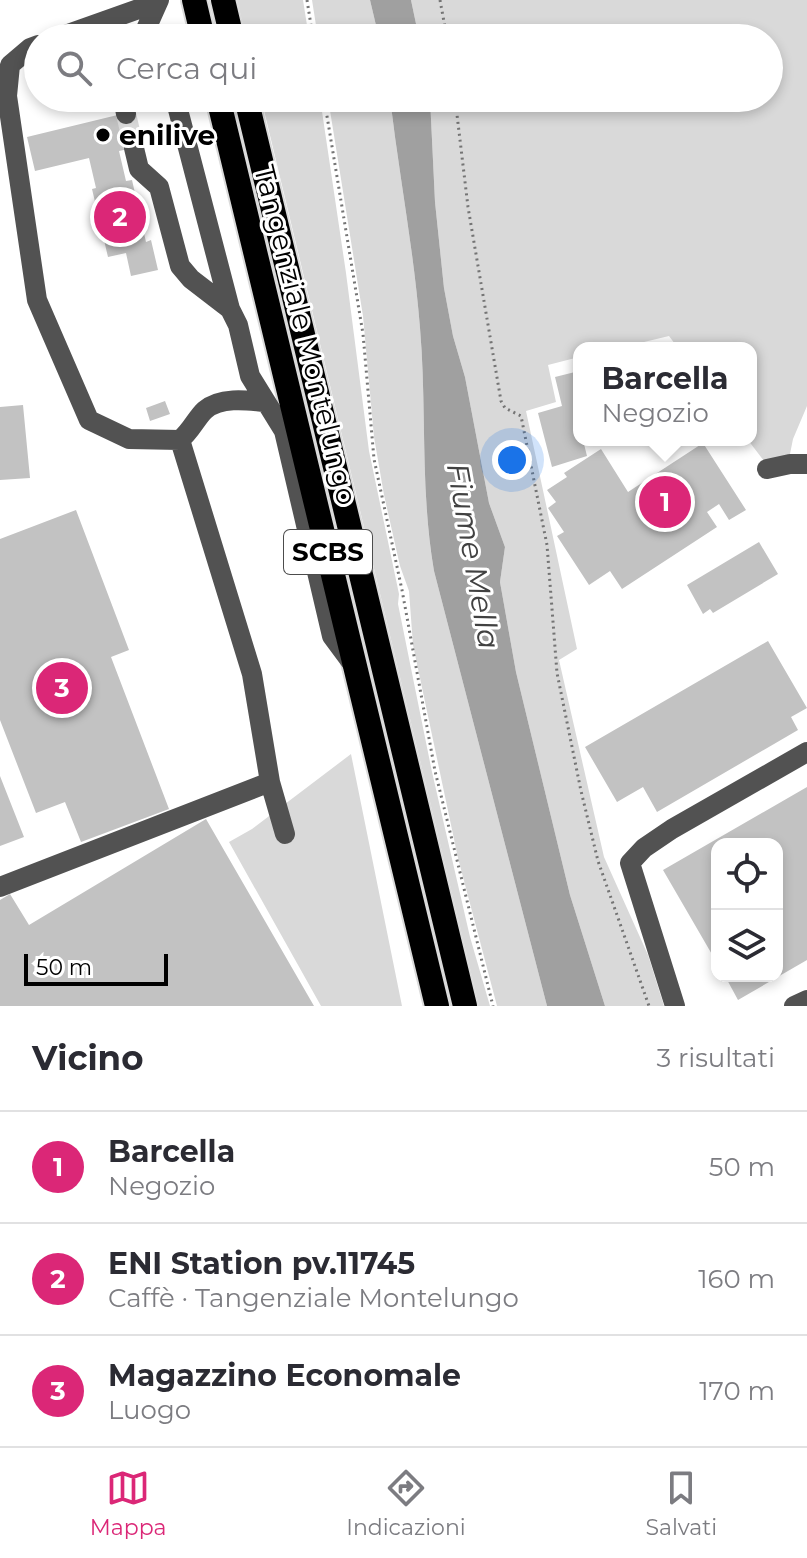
<!DOCTYPE html>
<html lang="it">
<head>
<meta charset="utf-8">
<style>
  body { margin:0; font-family:Montserrat,sans-serif; background:#f7f7f7; color:#2b2b33 }
  .controls { position:absolute; right:24px; bottom:24px; display:grid; overflow:hidden; border-radius:16px; box-shadow:0 4px 12px #0003 }
  .controls button { width:72px; height:72px; display:grid; place-items:center; padding:0; border:0; border-bottom:2px solid #e1e1e2; background:#fff; color:#2b2b33; font:40px sans-serif }
  .scale { position:absolute; left:24px; bottom:20px; width:144px; box-sizing:border-box; padding-left:8px; border:4px solid #000; border-top:0; font-size:22px; line-height:28px; white-space:nowrap; color:#000; -webkit-text-stroke:6px #fff; paint-order:stroke }
  .you { position:absolute; left:512px; top:460px; width:28px; height:28px; margin:-20px; border:6px solid #fff; border-radius:50%; background:#1a73e8; box-shadow:0 0 0 12px #1a73e833 }
  .badge { display:grid; place-items:center; width:52px; height:52px; border-radius:50%; background:#db2777; color:#fff; font-size:26px; font-weight:700 }
  .pin { position:absolute; translate:-50% -50%; border:4px solid #fff; box-shadow:0 2px 8px #0006 }
  .popup { position:absolute; left:573px; top:342px; width:184px; height:104px; box-sizing:border-box; display:grid; place-content:center; border-radius:16px; background:#fff; filter:drop-shadow(0 2px 6px #0005); font-size:26px; white-space:nowrap; color:#7c7c81 }
  .popup b { font-size:30px; color:#2b2b33 }
  .popup::after { content:''; position:absolute; left:50%; top:100%; margin-left:-16px; border:16px solid transparent; border-top-color:#fff }
  .list { margin:0; padding:0; list-style:none }
  h2 { display:flex; justify-content:space-between; align-items:center; height:104px; margin:0; padding:0 32px; font-size:34px }
  h2 small { font-size:26px; font-weight:400; color:#7c7c81 }
  .list li { display:grid; grid-template-columns:52px 1fr auto; gap:24px; align-items:center; box-sizing:border-box; height:112px; padding:0 32px; border-top:2px solid #e1e1e2 }
  .list b { display:block; font-size:30px; white-space:nowrap }
  .list p { margin:0; font-size:26px; white-space:nowrap; color:#7c7c81 }
  .list em { font-size:26px; font-style:normal; color:#7c7c81 }
  .icon { flex:none; width:44px; height:44px; fill:none; stroke:currentColor; stroke-width:2; stroke-linecap:round; stroke-linejoin:round }
  .map { position:relative; flex:none; width:807px; height:1006px; overflow:hidden }
  .search { position:absolute; background:#fff; box-shadow:0 4px 12px #0003; left:24px; right:24px; top:24px; height:88px; display:flex; align-items:center; gap:20px; box-sizing:border-box; padding:0 28px; border-radius:44px; color:#7c7c81; font-size:30px }
  .sheet { height:440px; background:#fff }
  nav { display:flex; justify-content:space-around; align-items:center; box-sizing:border-box; height:112px; border-top:2px solid #e1e1e2; background:#fff; font-size:22px; color:#7c7c81 }
  nav a { display:grid; justify-items:center; gap:4px }
  nav .on { color:#db2777 }
  .map>svg:first-child { display:block }
  .green { fill:#d9d9d9 }
  .water { fill:#a0a0a0 }
  .building { fill:#c2c2c2 }
  .lines { fill:none; stroke-linecap:round; stroke-linejoin:round }
  .minor-tunnel { stroke:#d9d9d9; stroke-width:20; stroke-dasharray:20 10; stroke-linecap:butt }
  .highway-casing { stroke:#dbdbdb; stroke-width:28 }
  .path { stroke:#747474; stroke-width:3; stroke-dasharray:2 4; stroke-linecap:butt }
  .minor { stroke:#525252; stroke-width:20 }
  .highway { stroke:#000; stroke-width:24 }
  .poi-dot { fill:#000; stroke:#fff; stroke-width:3 }
  .labels { text-anchor:middle; stroke-width:6; stroke-linejoin:round; paint-order:stroke }
  .shield { fill:#fff; stroke:#4c4c4c; stroke-width:2 }
  .shield-label { font-size:26px; font-weight:bold; fill:#000 }
  .poi-label { font-size:28px; font-weight:bold; fill:#000; stroke:#fff; text-anchor:start }
  .street-label { font-size:28px; fill:#000; stroke:#fff }
  .water-label { font-size:30px; font-style:italic; fill:#414141; stroke:#fff }
</style>
</head>
<body>
<div class="map">
<svg width="807" height="1006" viewBox="0 0 807 1006">
  <rect width="100%" height="100%" fill="#fff"/>
  <path class="green" d="M237,0h66l6,38h-63z
    M312,0h58l9,38h-61z
    M411,0h396v406l-14,33 -4,20 -22,6 -19,-25h3v-92h-73l-9,-12 -50,12h-40v9l-31,8 8,37 -30,9 51,238 -18,11 45,197 44,98 16,51h-59l-35,-111 -54,-223 -16,-90 5,-35 -16,-44 -24,-126 -12,-41 -9,-48 -9,-86 -5,-104h339v-60h-350z
    M261,98h59l26,175 23,178 30,143 -1,10 34,168 38,165 20,69h-11z
    M328,98h62c9,77 24,153 30,230 7,81 0,164 14,243l113,435h-50l-39,-148 -45,-213 -4,-54 -9,-25 -16,-71 -10,-58 -11,-121z
    M351,754l51,252h-81l-92,-164 23,-13z"/>
  <path class="water" d="M370,0h41l8,38h-40z
    M390,98h40l5,104 9,86 9,48 12,41 24,126 16,44 -5,35 16,90 54,223 35,111h-58l-113,-435c-14,-80 -7,-162 -14,-243 -6,-77 -21,-153 -30,-230z"/>
  <path class="building" d="M134,111l8,35 -23,5 7,30 6,-1 14,62 5,-2 7,30 -27,6 -5,-23 -18,4 -16,-68 4,-1 -7,-30 -54,13 -8,-34z
    M579,371v69h4l4,16 -35,11 -14,-54 24,-7 -7,-29z
    M165,401l5,13 -20,7 -4,-13z
    M23,405l7,73 -30,2v-73z
    M703,443l43,67 -17,10 -10,-16 -12,8 10,15 -95,62 -12,-18 -21,14 -32,-49 7,-4 -16,-24 8,-6 -9,-12 20,-13 -3,-4 37,-24 27,43z
    M76,510l53,140 -18,7 58,152 -88,33 -16,-40 -29,11 -36,-93v-181z
    M759,542l19,32 -65,39 -3,-4 -7,5 -16,-29z
    M768,641l39,67 -16,9 7,13 -141,82 -14,-25 -26,15 -32,-55z
    M0,776l24,61 -24,9z
    M807,787v173l-69,40 -13,-24h52v-132h-60v119l-54,-93z
    M206,819l108,187h-314v-106l10,-6 19,31z"/>
  <g class="lines">
    <path class="minor-tunnel" d="M126,114l8,34"/>
    <defs>
      <path id="highway" d="M194,0l9,38
        M223,0l9,38
        M218,98l219,908
        M246,98l219,908"/>
    </defs>
    <use href="#highway" class="highway-casing"/>
    <path class="path" d="M307,0l6,38
      M440,0l7,38
      M324,98l39,236 11,125 28,131 33,181 58,235
      M455,98l13,109 33,194 4,7 16,8 26,129 10,128 24,118 17,70 51,145"/>
    <path class="minor" d="M57,38l101,-36
      M142,38l17,-38
      M38,45l-8,3 -20,17 -3,31 30,204 52,120 40,19 51,1c11,-9 17,-23 25,-30 15,-13 41,-10 59,-8
      M123,98l3,16
      M175,98l55,211
      M134,148l5,21 20,18 21,79 11,13 39,30 8,16 12,51 34,55 48,205 20,27
      M767,469l23,-5h17
      M270,782l15,52
      M0,887l270,-105 -18,-108 -72,-234
      M675,1006l-45,-143 14,-15 28,-19 135,-77
      M794,1006l13,-6"/>
    <use href="#highway" class="highway"/>
  </g>
  <circle class="poi-dot" cx="103" cy="135" r="8"/>
  <g class="labels">
    <rect class="shield" x="284" y="530" width="88" height="44" rx="6"/>
    <g class="shield-label">
      <text x="328" y="561">SCBS</text>
    </g>
    <g class="poi-label">
      <text x="119" y="145">enilive</text>
    </g>
    <g class="street-label">
      <text transform="translate(306 335) rotate(76)" y="10">Tangenziale Montelungo</text>
    </g>
    <g class="water-label">
      <text transform="translate(473 556) rotate(80)" y="10">Fiume Mella</text>
    </g>
  </g>
</svg>
<div class="controls">
<button><svg class="icon" aria-label="locate" viewBox="0 0 24 24"><circle cx="12" cy="12" r="6"/><path d="M12 2v4M12 18v4M2 12h4M18 12h4"/></svg></button>
<button><svg class="icon" aria-label="layers" viewBox="0 0 24 24"><path d="M12 4l9 5-9 5-9-5zM3 14l9 5 9-5"/></svg></button>
</div>
<div class="scale">50 m</div>
<div class="you"></div>
<div class="pin badge" style="left:665px;top:502px">1</div>
<div class="popup"><b>Barcella</b>Negozio</div>
<div class="pin badge" style="left:120px;top:217px">2</div>
<div class="pin badge" style="left:62px;top:688px">3</div>
<div class="search"><svg class="icon" aria-label="search" viewBox="0 0 24 24"><circle cx="10" cy="10" r="6"/><path d="M15 15l6 6"/></svg>Cerca qui</div>
</div>
<section class="sheet">
<h2>Vicino<small>3 risultati</small></h2>
<ul class="list">
<li><span class="badge">1</span><div><b>Barcella</b><p>Negozio</p></div><em>50 m</em></li>
<li><span class="badge">2</span><div><b>ENI Station pv.11745</b><p>Caffè · Tangenziale Montelungo</p></div><em>160 m</em></li>
<li><span class="badge">3</span><div><b>Magazzino Economale</b><p>Luogo</p></div><em>170 m</em></li>
</ul>
</section>
<nav>
<a class="on"><svg class="icon" aria-label="map" viewBox="0 0 24 24"><path d="M3 6l6-2 6 2 6-2v14l-6 2-6-2-6 2zM9 4v14M15 6v14"/></svg>Mappa</a>
<a><svg class="icon" aria-label="directions" viewBox="0 0 24 24"><path d="M12 3l9 9-9 9-9-9zM9 14v-3h6M13 9l2 2-2 2"/></svg>Indicazioni</a>
<a><svg class="icon" aria-label="saved" viewBox="0 0 24 24"><path d="M7 4h10v16l-5-4-5 4z"/></svg>Salvati</a>
</nav>
</body>
</html>
